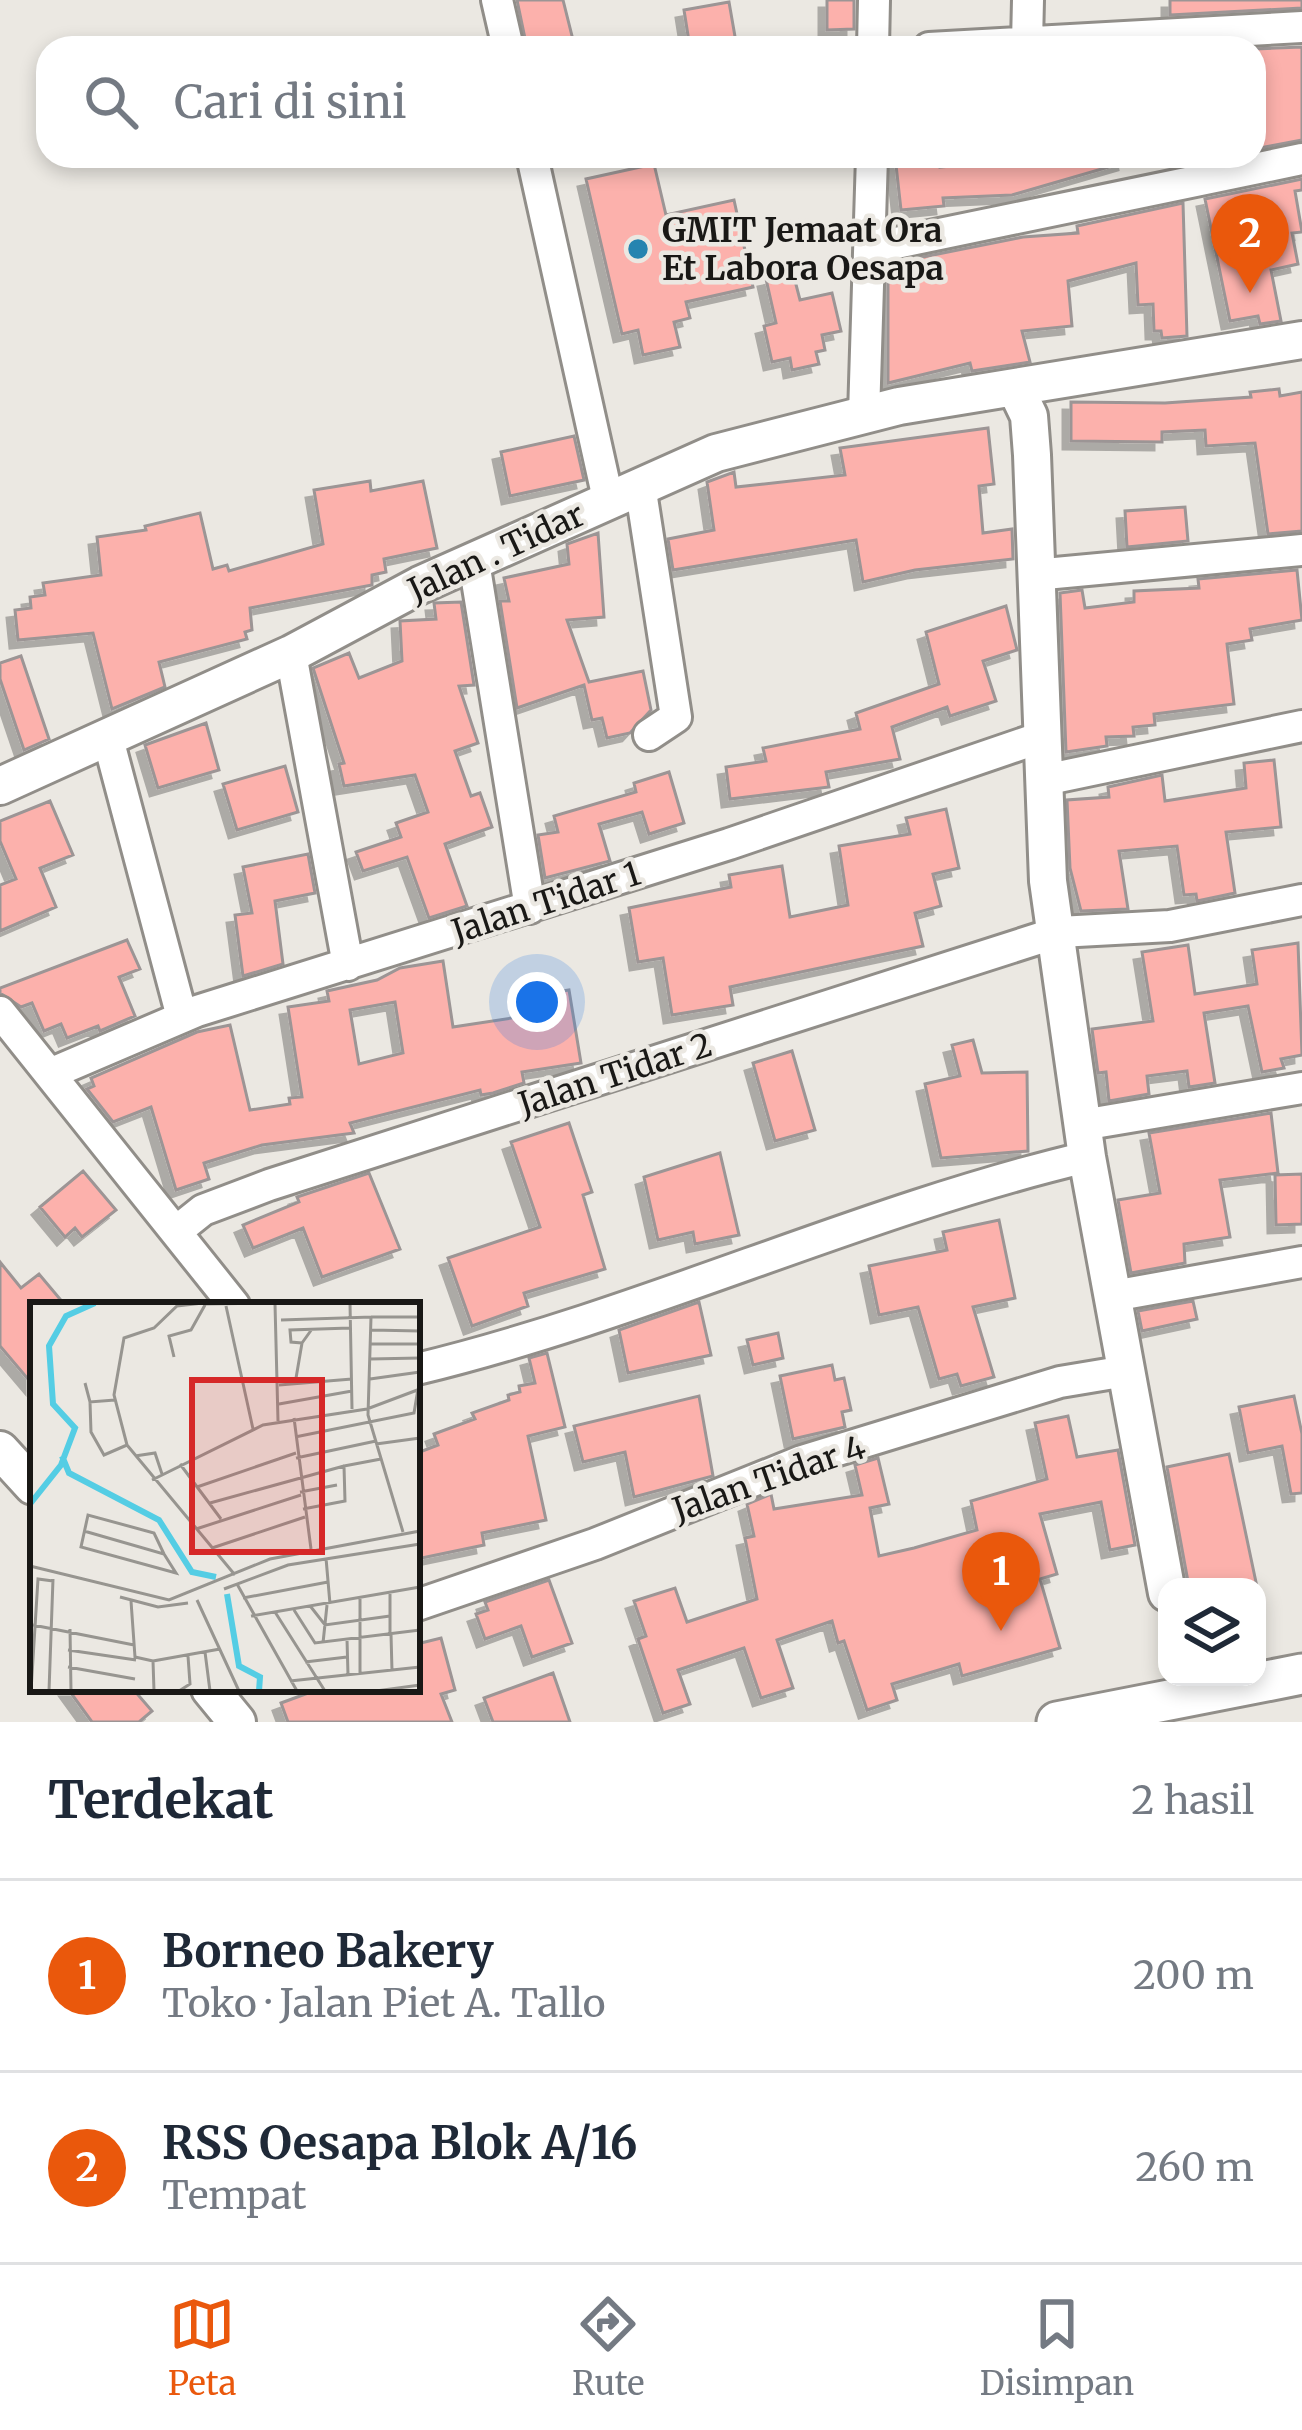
<!DOCTYPE html>
<html lang="id">
<head>
<meta charset="utf-8">
<style>
  body { margin:0; font-family:Merriweather,serif; background:#f6f6f7; color:#1f2937 }
  .controls { position:absolute; right:36px; bottom:36px; display:grid; overflow:hidden; border-radius:24px; box-shadow:0 6px 18px #0003 }
  .controls button { width:108px; height:108px; display:grid; place-items:center; padding:0; border:0; border-bottom:3px solid #e0e1e3; background:#fff; color:#1f2937; font:60px sans-serif }
  .you { position:absolute; left:537px; top:1002px; width:42px; height:42px; margin:-30px; border:9px solid #fff; border-radius:50%; background:#1a73e8; box-shadow:0 0 0 18px #1a73e833 }
  .badge { display:grid; place-items:center; width:78px; height:78px; border-radius:50%; background:#ea580c; color:#fff; font-size:39px; font-weight:700 }
  .pin { position:absolute; translate:-50% -99px; filter:drop-shadow(0 3px 6px #0008) }
  .pin::after { content:''; position:absolute; top:63px; width:42px; height:36px; background:inherit; clip-path:polygon(0 0,100% 0,50% 100%) }
  .list { margin:0; padding:0; list-style:none }
  h2 { display:flex; justify-content:space-between; align-items:center; height:156px; margin:0; padding:0 48px; font-size:51px }
  h2 small { font-size:39px; font-weight:400; color:#747a83 }
  .list li { display:grid; grid-template-columns:78px 1fr auto; gap:36px; align-items:center; box-sizing:border-box; height:192px; padding:0 48px; border-top:3px solid #e0e1e3 }
  .list b { display:block; font-size:45px; white-space:nowrap }
  .list p { margin:0; font-size:39px; white-space:nowrap; color:#747a83 }
  .list em { font-size:39px; font-style:normal; color:#747a83 }
  .icon { flex:none; width:66px; height:66px; fill:none; stroke:currentColor; stroke-width:2; stroke-linecap:round; stroke-linejoin:round }
  .map { position:relative; flex:none; width:1302px; height:1722px; overflow:hidden }
  .search { position:absolute; background:#fff; box-shadow:0 6px 18px #0003; left:36px; right:36px; top:36px; height:132px; display:flex; align-items:center; gap:30px; box-sizing:border-box; padding:0 42px; border-radius:36px; color:#747a83; font-size:45px }
  .sheet { height:540px; background:#fff }
  nav { display:flex; justify-content:space-around; align-items:center; box-sizing:border-box; height:168px; border-top:3px solid #e0e1e3; background:#fff; font-size:33px; color:#747a83 }
  nav a { display:grid; justify-items:center; gap:6px }
  nav .on { color:#ea580c }
  .map>svg:first-child { display:block }
  .building { fill:#fcb1ac; stroke:#9c9595; stroke-width:3; fill-rule:evenodd; filter:url(#shadow) }
  .lines { fill:none; stroke-linecap:round; stroke-linejoin:round }
  .minor-casing { stroke:#918e89; stroke-width:36 }
  .tertiary-casing { stroke:#918e89; stroke-width:42 }
  .secondary-casing { stroke:#918e89; stroke-width:45 }
  .minor { stroke:#fff; stroke-width:30 }
  .tertiary { stroke:#fff; stroke-width:36 }
  .secondary { stroke:#fff; stroke-width:39 }
  .poi-dot { fill:#2684b0; stroke:#ebe8e2; stroke-width:4.5 }
  .labels { text-anchor:middle; stroke-width:9; stroke-linejoin:round; paint-order:stroke }
  .poi-label { font-size:33px; font-weight:bold; fill:#191816; stroke:#ebe8e2; text-anchor:start }
  .street-label { font-size:33px; fill:#191816; stroke:#ebe8e2 }
  .inset-river { fill:none; stroke:#54cde4; stroke-width:6 }
  .inset-road { fill:none; stroke:#979590; stroke-width:3 }
  .view { fill:#d62828; fill-opacity:0.15; stroke:#d62828; stroke-width:6 }
  .inset-edge { fill:none; stroke:#191816; stroke-width:6 }
</style>
</head>
<body>
<div class="map">
<svg width="1302" height="1722" viewBox="0 0 1302 1722">
  <defs>
    <filter id="shadow"><feDropShadow dx="-8" dy="8" stdDeviation="0" flood-color="#0004"/></filter>
  </defs>
  <rect width="100%" height="100%" fill="#ebe8e2"/>
  <path class="building" d="M517,0h46l12,48h-48z
    M827,0h27v29l-27,1z
    M1170,0h132v8l-132,7z
    M729,2l8,46h-47l-6,-38z
    M1302,47v93l-48,9v-100z
    M895,156h44l1,11 61,-6 -1,-5h125l1,6 -114,33 -69,3 1,8 -43,4z
    M654,164l12,51 68,-15 19,87 -67,15 4,16 -16,4 6,25 -37,8 -5,-25 -16,4 -36,-155z
    M1302,179v11l-7,1 7,41 -10,1 6,31 -27,6 10,51 -21,3 -2,-8 -28,5 -25,-122z
    M1183,203l4,133 -25,2 -1,-7h-7l-1,-27 -15,1 -2,-42 -68,18 4,45 -50,5 8,31 -58,9 -2,-8 -82,20v-113l26,-3 -1,-8 110,-22 55,-4 -1,-7z
    M793,273l7,27 32,-7 9,38 -19,4 3,15 -9,2 3,12 -27,6 -2,-12 -18,4 -8,-36 12,-3 -10,-44z
    M1279,389l1,7 22,-4v139l-34,3 -13,-91 -49,3 -1,-16 -43,2v10l-91,-1v-39l94,1 86,-6 -1,-5z
    M988,428l6,56 -15,2 4,47 29,-4 1,30 -98,11 -52,12 -7,-42 -183,30 -5,-31 46,-9 -7,-48 27,-10 2,15 109,-12 -5,-27z
    M574,436l10,44 -74,16 -9,-44z
    M370,481l1,10 52,-10 14,67 -53,11 2,13 -14,3v10l-122,23 2,22 -7,2 2,7 -88,23 6,25 -53,22 -19,-76 -75,7 -3,-30 16,-2 -1,-11 15,-2 -2,-12 58,-8 -4,-38 49,-7 -1,-4 55,-13 13,56 14,-4 2,6 94,-27 -9,-54z
    M1185,507l3,34 -61,6 -2,-36z
    M598,533l6,84 -37,3 22,62 54,-11 8,39 -21,23 -23,5 -5,-20 -10,2 -8,-35 -67,23 -17,-107h9l-5,-23 65,-14 -2,-20z
    M1297,570l5,50 -52,9 2,11 -25,4 7,60 -80,10 1,11 -22,2 1,9 -28,1 1,9 -41,6 -6,-159 22,-3 3,18 49,-6v-11l65,-3 -1,-9z
    M461,602l13,83 -15,1 19,57 -23,8 16,45 9,-3 12,34 -47,17 22,62 -38,12 -22,-61 -44,14 -7,-19 45,-15 -5,-14 32,-11 -13,-37 -71,11 -5,-22 5,-1 -31,-95 36,-15 10,25 43,-17 -2,-40 36,-2 -2,-16z
    M1006,606l11,44 -34,11 13,40 -46,15 -3,-9 -55,20 8,32 -74,13 3,15 -99,12 -4,-32 40,-6 -3,-13 97,-19 -4,-16 83,-29 -13,-52z
    M21,656l28,83 -25,11 -24,-71v-16z
    M206,723l13,47 -61,18 -13,-43z
    M1274,760l7,67 -55,5 9,61 -38,8 -1,-7 -12,1 -7,-49 -58,5 9,58 -47,2 -11,-43 -3,-68 42,-3 -1,-10 54,-12 3,26 81,-13 -2,-25z
    M285,766l13,46 -61,18 -14,-46z
    M669,772l15,51 -35,11 -7,-22 -43,12 11,37 -65,17 -7,-43 20,-3 -4,-16 82,-24 -2,-9z
    M50,801l23,54 -33,13 16,39 -56,24v-46l16,-6 -16,-38v-20z
    M946,809l13,59 -26,6 8,32 -26,7 8,33 -193,41 3,18 -61,10 -9,-57 -25,4 -9,-54 102,-21 -2,-12 53,-9 8,51 58,-12 -9,-59 71,-12 -4,-16z
    M308,854l7,39 -40,8 8,63 -40,12 -8,-61 17,-2 -9,-46z
    M127,940l13,29 -21,8 16,39 -35,15 -2,-5 -31,12 -6,-14 -17,7 -12,-28 -11,4 -21,-14v-5z
    M1298,943l4,112 -21,4 3,9 -22,4 -14,-66 -44,7 11,70 -26,4 -2,-16 -40,5 2,18 -40,7 -3,-29 -8,1 -6,-44 61,-8 -11,-69 46,-7 7,49 62,-10 -5,-34z
    M443,961l10,66 85,-13 -3,-19 34,-5 12,73 -59,9 2,11 -31,10 -12,2 -1,-5 -130,33 4,10 -92,12 -58,18 5,16 -33,11 -25,-83 -38,15 -26,-33 7,-3 -3,-8 106,-46 33,-7 20,85 40,-6 -1,-6 13,-1 -14,-90 41,-6 -2,-10 50,-11 23,-12zM395,1002l8,51 -44,11 -9,-54z
    M973,1040l9,33 45,-1 1,79 -87,7 -16,-74 35,-8 -8,-31z
    M792,1051l23,79 -40,11 -22,-78z
    M1271,1113l7,60 -58,7 10,57 -46,7 1,19 -54,10 -13,-73 42,-7 -11,-60z
    M569,1123l23,69 -9,3 22,74 -81,24 4,13 -56,20 -24,-68 92,-31 -29,-85z
    M720,1153l19,82 -44,9 -2,-12 -35,8 -14,-63z
    M83,1171l33,39 -34,27 -7,-9 -10,9 -25,-30z
    M369,1173l31,76 -78,28 -19,-49 -50,20 -10,-23 56,-23 -2,-5z
    M1302,1174v50l-26,1 -1,-50z
    M999,1220l16,78 -42,9 21,70 -33,9 -4,-12 -18,5 -21,-72 -39,8 -10,-49 78,-16 -4,-18z
    M0,1262l21,26 18,-14 26,31h-32v80l-33,-39z
    M1193,1301l4,18 -55,12 -4,-20z
    M699,1302l12,53 -83,18 -9,-43z
    M778,1333l5,25 -30,7 -6,-25z
    M547,1353l18,74 -37,9 18,84 -64,13 2,12 -67,14v-106l21,-8 -4,-11 41,-15 -3,-6 37,-13 -1,-5 12,-3 -1,-6 16,-3 -6,-25z
    M832,1365l3,15 9,-2 7,32 -9,2 3,15 -52,12 -13,-63z
    M699,1396l14,80 -79,21 -9,-45 -42,10 -9,-36z
    M1294,1396l8,38v59l-11,1 -9,-48 -34,7 -9,-46z
    M1068,1416l9,41 41,-7 17,95 -25,5 -9,-48 -61,12 17,60 -17,5 20,69 -98,28 -3,-12 -67,20 5,16 -30,10 -23,-69 -6,2 -6,-22 -55,19 16,48 -32,10 -17,-50 -66,22 12,34 -27,9 -25,-74 8,-3 -12,-35 41,-13 12,34 70,-23 -12,-61 9,-2 -7,-32 24,-10 3,15 88,-14 -7,-30 23,-7 11,46 -19,4 9,48 35,-8 63,-18 -6,-29 76,-22 -12,-56z
    M1229,1454l28,133h-68l-22,-120z
    M549,1580l23,63 -40,14 -11,-31 -36,13 -9,-25 12,-4 -3,-8z
    M441,1638l14,52 -14,4 11,28h-164l-7,-19 38,-14h98v-45z
    M553,1673l17,49h-77l-9,-24z
    M68,1689h65l19,22 -13,11h-47z"/>
  <g class="lines">
    <defs>
      <path id="minor" d="M497,0l11,48
        M1027,43l1,-43
        M873,48l1,-48
        M929,48l373,-21
        M532,156l76,343
        M872,248l430,-89
        M864,415l8,-259
        M640,485l36,232 -27,18
        M474,562l56,346
        M1034,575l268,-25
        M291,654l57,311
        M107,735l75,282
        M1044,780l258,-54
        M0,1012l234,293
        M52,1073l145,-62 532,-167 313,-107
        M1082,1125l220,-37
        M178,1230l25,-20 66,-25 790,-253 111,-6 132,-26
        M1113,1296l189,-34
        M417,1369c228,-55 442,-158 670,-212
        M417,1605l178,-61 207,-83 258,-79 66,-11"/>
      <path id="tertiary" d="M1016,389l13,27 3,39 16,426 39,276 80,436
        M0,786l291,-132 129,-69 296,-132 183,-47 403,-66
        M0,1450l33,36
        M210,1689l27,33"/>
      <path id="secondary" d="M1057,1722l245,-48"/>
    </defs>
    <use href="#minor" class="minor-casing"/>
    <use href="#tertiary" class="tertiary-casing"/>
    <use href="#secondary" class="secondary-casing"/>
    <use href="#minor" class="minor"/>
    <use href="#tertiary" class="tertiary"/>
    <use href="#secondary" class="secondary"/>
  </g>
  <circle class="poi-dot" cx="638" cy="249" r="12"/>
  <g class="labels">
    <g class="poi-label">
      <text x="662" y="242">GMIT Jemaat Ora<tspan x="662" dy="38">Et Labora Oesapa</tspan></text>
    </g>
    <g class="street-label">
      <text transform="translate(496 552) rotate(-25)" y="12">Jalan . Tidar</text>
      <text transform="translate(546 902) rotate(-18)" y="12">Jalan Tidar 1</text>
      <text transform="translate(615 1074) rotate(-18)" y="12">Jalan Tidar 2</text>
      <text transform="translate(769 1478) rotate(-19)" y="12">Jalan Tidar 4</text>
    </g>
  </g>
  <g transform="translate(30 1302)">
    <rect width="390" height="390" fill="#ebe8e2"/>
    <path class="inset-river" d="M32,154l7,17 90,47 33,52 24,5M0,202l31,-39 14,-37 -22,-24 -4,-58 17,-30 29,-13M197,292l12,72 21,11 -1,14"/>
    <path class="inset-road" d="M173,1l-26,3 -23,22 -30,10 -10,57 13,50 108,130M320,1l2,106M174,2l71,-1M245,2l3,117M196,4l27,123M341,15h49M251,18l90,-3 -3,98 35,117M341,28l49,1M272,41l-11,-1 -1,-12 60,-2M340,42h50M144,55l-5,-21 22,-6 14,-25M340,57l50,-1M340,77l50,-7M55,81l5,19 25,-2M265,82l7,-41 10,-14M249,83l73,-6M60,100l1,30 13,23 23,-10M249,102l73,-13M264,116l17,131M265,135l119,-24 4,-24M346,142l44,-6M105,154l20,-3 7,21M266,156l80,-17M150,162l41,55M122,178l111,-55 104,-16 53,-20M167,185l99,-34M270,190l37,-7M180,201l134,-37M273,207l42,-8 -1,-35 37,-7M166,227l105,-34M54,229l80,23 12,19 -95,-26 7,-32 66,18 10,21M182,246l93,-31M296,256l4,46M0,264l139,34 101,-41 150,-28M207,282l60,107M194,287l64,-24 132,-21M360,290v42M90,295l38,10 30,-4M213,296l85,-16M330,297v38M167,298l42,91M101,299l4,56 18,4 1,30M281,305l14,18 65,-9M264,308l21,33 105,-13M245,310l50,79M221,314l169,-29M3,323l101,20M40,327l1,62M361,332l1,37M317,337l1,36M293,341l4,-38M38,348l68,10M175,350l5,39M123,359l67,-12M275,360l42,-5M38,365l67,12M330,372v-37M260,379l130,-14M1,389l7,-112 15,2M19,389l4,-112M149,389l11,-7 -2,-28M346,389l44,-6"/>
    <path class="view" d="M162,78h130v172h-130z"/>
    <rect width="390" height="390" class="inset-edge"/>
  </g>
</svg>
<div class="controls">
<button><svg class="icon" aria-label="layers" viewBox="0 0 24 24"><path d="M12 4l9 5-9 5-9-5zM3 14l9 5 9-5"/></svg></button>
</div>
<div class="you"></div>
<div class="pin badge" style="left:1001px;top:1631px">1</div>
<div class="pin badge" style="left:1250px;top:293px">2</div>
<div class="search"><svg class="icon" aria-label="search" viewBox="0 0 24 24"><circle cx="10" cy="10" r="6"/><path d="M15 15l6 6"/></svg>Cari di sini</div>
</div>
<section class="sheet">
<h2>Terdekat<small>2 hasil</small></h2>
<ul class="list">
<li><span class="badge">1</span><div><b>Borneo Bakery</b><p>Toko · Jalan Piet A. Tallo</p></div><em>200 m</em></li>
<li><span class="badge">2</span><div><b>RSS Oesapa Blok A/16</b><p>Tempat</p></div><em>260 m</em></li>
</ul>
</section>
<nav>
<a class="on"><svg class="icon" aria-label="map" viewBox="0 0 24 24"><path d="M3 6l6-2 6 2 6-2v14l-6 2-6-2-6 2zM9 4v14M15 6v14"/></svg>Peta</a>
<a><svg class="icon" aria-label="directions" viewBox="0 0 24 24"><path d="M12 3l9 9-9 9-9-9zM9 14v-3h6M13 9l2 2-2 2"/></svg>Rute</a>
<a><svg class="icon" aria-label="saved" viewBox="0 0 24 24"><path d="M7 4h10v16l-5-4-5 4z"/></svg>Disimpan</a>
</nav>
</body>
</html>
